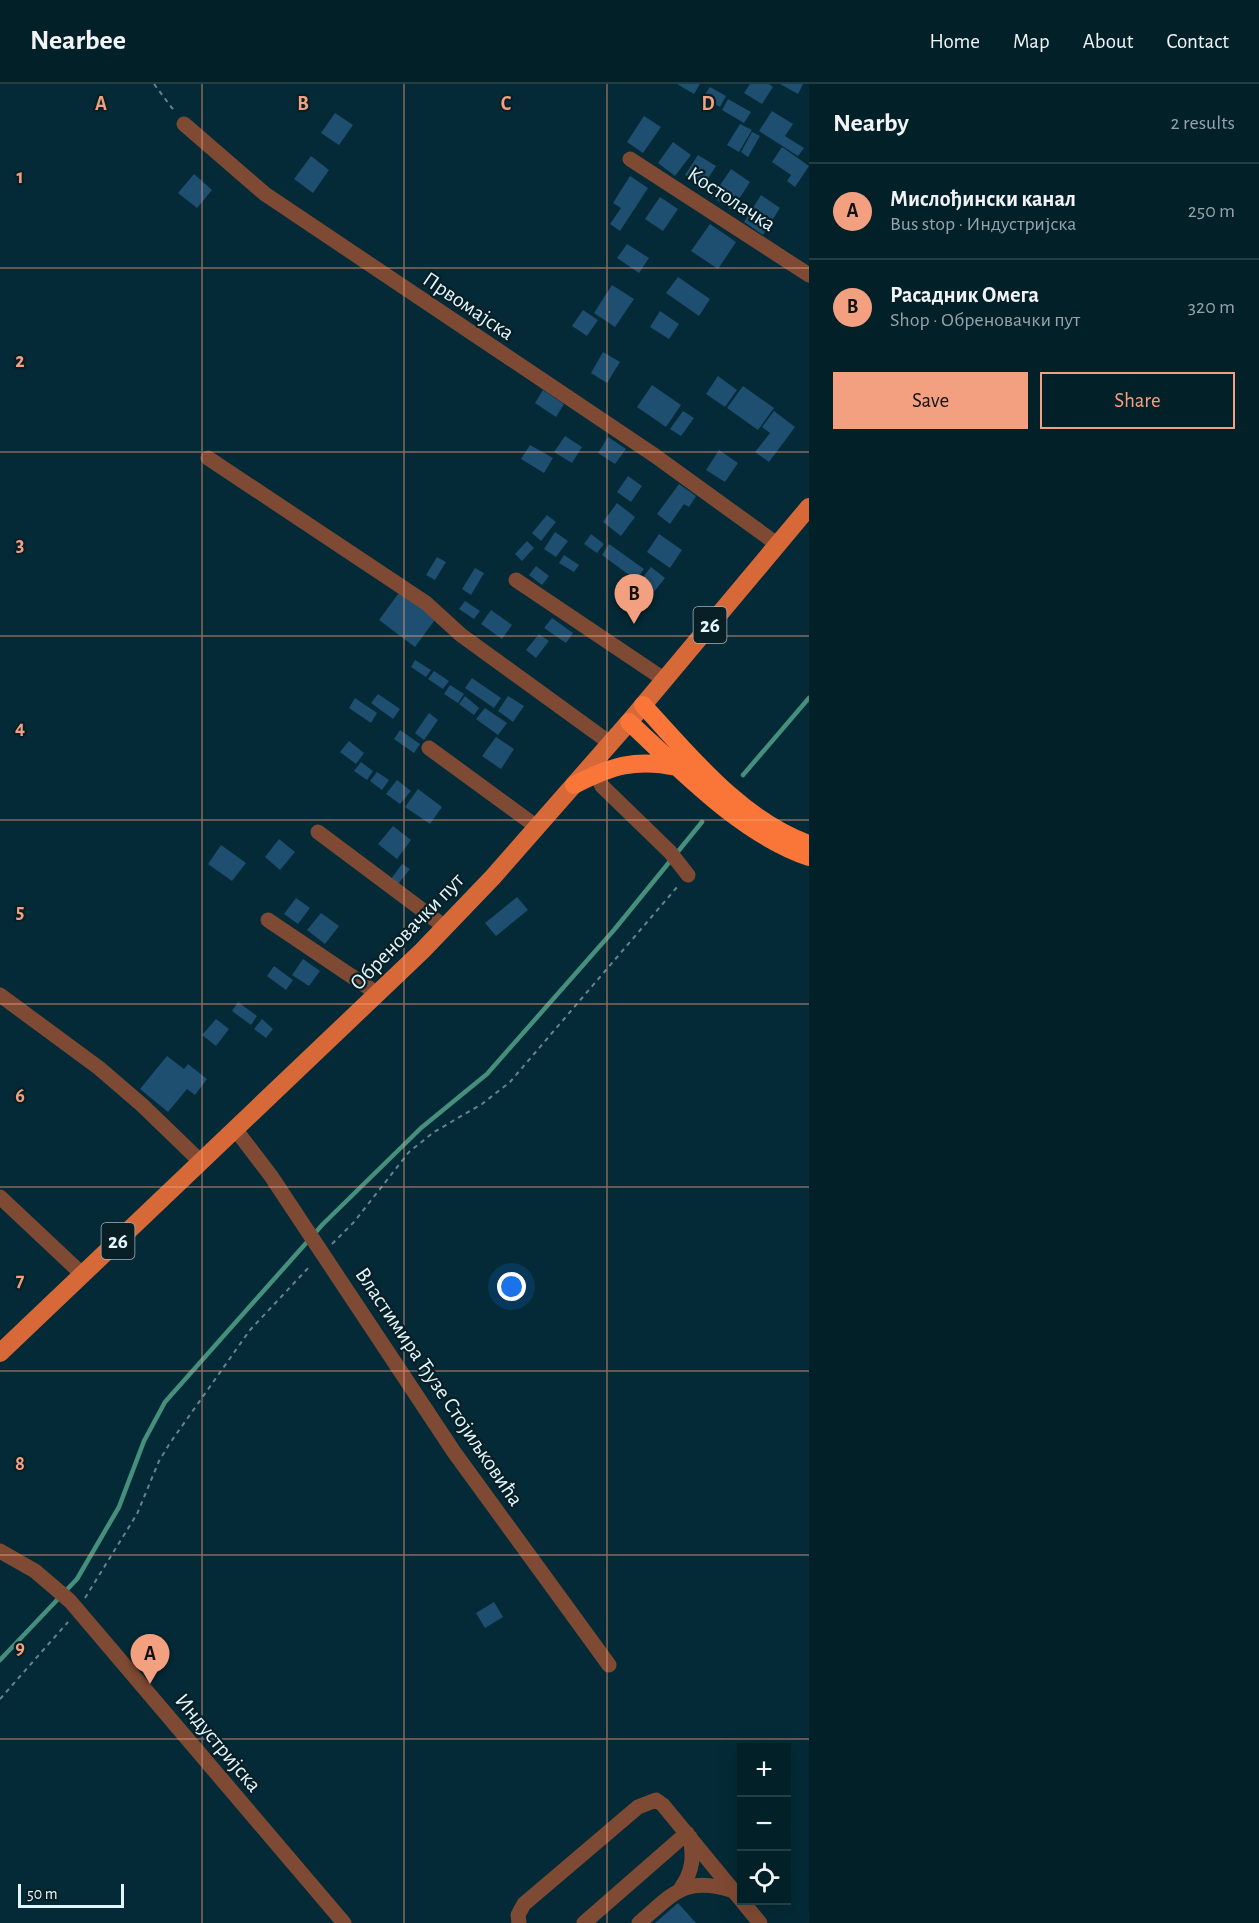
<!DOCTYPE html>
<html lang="en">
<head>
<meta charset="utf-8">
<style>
  body { margin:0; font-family:"Alegreya Sans",sans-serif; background:#0c2830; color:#f1f3f6 }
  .controls { position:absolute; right:18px; bottom:18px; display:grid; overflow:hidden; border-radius:0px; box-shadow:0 6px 24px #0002 }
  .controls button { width:54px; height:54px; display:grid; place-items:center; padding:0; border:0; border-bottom:2px solid #233e45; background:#022028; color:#f1f3f6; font:30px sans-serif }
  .scale { position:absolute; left:18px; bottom:15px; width:106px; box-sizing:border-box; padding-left:6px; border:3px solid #e3f6fe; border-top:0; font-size:16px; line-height:21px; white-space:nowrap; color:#e3f6fe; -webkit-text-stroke:4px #091f26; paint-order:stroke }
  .you { position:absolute; left:512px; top:1203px; width:21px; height:21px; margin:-15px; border:4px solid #fff; border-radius:50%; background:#1a73e8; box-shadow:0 0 0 9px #1a73e833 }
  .badge { display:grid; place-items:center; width:39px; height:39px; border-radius:50%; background:#f2a07f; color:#111; font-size:20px; font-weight:700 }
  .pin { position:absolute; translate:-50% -50px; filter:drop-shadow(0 2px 3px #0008) }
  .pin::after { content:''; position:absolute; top:32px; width:21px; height:18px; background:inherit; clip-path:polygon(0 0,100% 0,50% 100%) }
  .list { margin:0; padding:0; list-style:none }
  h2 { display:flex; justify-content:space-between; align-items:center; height:78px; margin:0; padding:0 24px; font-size:26px }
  h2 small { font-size:20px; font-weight:400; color:#96a3a8 }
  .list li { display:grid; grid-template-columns:39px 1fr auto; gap:18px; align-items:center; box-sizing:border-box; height:96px; padding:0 24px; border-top:2px solid #233e45 }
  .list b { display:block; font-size:22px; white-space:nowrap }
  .list p { margin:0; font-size:20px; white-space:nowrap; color:#96a3a8 }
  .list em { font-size:20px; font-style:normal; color:#96a3a8 }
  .actions { display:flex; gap:12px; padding:18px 24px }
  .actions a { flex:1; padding:14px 0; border:2px solid #f2a07f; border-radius:0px; text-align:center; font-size:21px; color:#f2a07f }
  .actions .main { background:#f2a07f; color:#111 }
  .icon { flex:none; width:33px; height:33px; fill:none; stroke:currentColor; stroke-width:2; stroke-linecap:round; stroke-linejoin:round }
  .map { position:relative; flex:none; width:809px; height:1839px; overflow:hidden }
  header { display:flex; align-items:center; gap:36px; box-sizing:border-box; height:84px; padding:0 30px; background:#022028; border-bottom:2px solid #233e45 }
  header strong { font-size:28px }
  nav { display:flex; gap:33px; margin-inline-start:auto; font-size:21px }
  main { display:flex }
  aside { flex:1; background:#022028 }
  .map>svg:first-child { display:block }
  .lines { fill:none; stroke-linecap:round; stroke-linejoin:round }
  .stream { stroke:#468f7c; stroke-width:4.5 }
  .building { fill:#1e4e70 }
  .path { stroke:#66848f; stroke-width:2; stroke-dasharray:4.5 4.5; stroke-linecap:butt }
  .minor { stroke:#7f4a33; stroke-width:15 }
  .major { stroke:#d76938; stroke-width:18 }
  .highway { stroke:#fa7538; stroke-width:18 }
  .grid { fill:none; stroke:#f2a07f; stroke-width:1.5; stroke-opacity:0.55 }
  .labels { text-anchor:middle; stroke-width:4.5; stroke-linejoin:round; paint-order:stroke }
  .shield { fill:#091f26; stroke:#a2b6bd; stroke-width:1.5 }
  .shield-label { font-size:21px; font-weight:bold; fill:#e3f6fe }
  .street-label { font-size:22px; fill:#e3f6fe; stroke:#091f26 }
  .grid-label { font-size:20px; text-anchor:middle; font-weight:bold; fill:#f2a07f; stroke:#091f26; stroke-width:4.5; stroke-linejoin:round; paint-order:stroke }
</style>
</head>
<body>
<header>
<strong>Nearbee</strong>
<nav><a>Home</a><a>Map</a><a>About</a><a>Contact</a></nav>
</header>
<main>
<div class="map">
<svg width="809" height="1839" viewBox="0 0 809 1839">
  <rect width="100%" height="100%" fill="#032a36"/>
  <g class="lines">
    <path class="stream" d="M743,691l66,-77
      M0,1576l77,-81 42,-72 25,-66 21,-39 158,-178 98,-96 66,-54 127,-144 88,-108"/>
  </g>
  <path class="building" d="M677,0h23l-6,10z
    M750,0h19l4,3 -11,17 -18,-11z
    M780,0h23l-5,10z
    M710,3l16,9 -6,11 -17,-10z
    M728,15l23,13 -7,11 -22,-13z
    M772,27l21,13 -8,12 19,12 -6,8 -39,-25z
    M335,29l18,12 -14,20 -18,-12z
    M644,32l17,11 -18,26 -16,-11z
    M740,40l12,6 -13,22 -12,-7z
    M752,48l8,4 -12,21 -7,-5z
    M673,58l18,13 -16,21 -17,-13z
    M782,63l27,19 -14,21 -8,-6 4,-6 -19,-13z
    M698,71l18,11 -13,20 -18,-11z
    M311,72l18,14 -16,23 -19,-14z
    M731,85l19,13 -18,28 -20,-13z
    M194,90l18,16 -15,18 -19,-15z
    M630,92l18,12 -28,43 -10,-7 11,-16 -8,-5z
    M761,111l19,13 -17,27 -19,-13z
    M660,113l18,12 -15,22 -18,-12z
    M710,140l26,18 -18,27 -27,-18z
    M627,160l22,14 -10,15 -22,-15z
    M678,193l32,22 -11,17 -33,-23z
    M612,201l22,14 -19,28 -21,-14z
    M583,226l15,10 -11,16 -15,-10z
    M660,227l19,13 -10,15 -19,-12z
    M603,268l17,10 -13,21 -16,-10z
    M718,292l19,14 -12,17 -19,-13z
    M652,301l29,20 -15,22 -29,-20z
    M743,302l31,22 -16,22 -31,-22z
    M543,306l21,14 -8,13 -21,-14z
    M683,327l11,7 -13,18 -11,-7z
    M774,327l21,16 -26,35 -14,-10 15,-19 -8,-6z
    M565,352l17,11 -10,16 -18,-11z
    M608,353l18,12 -11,15 -17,-11z
    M530,361l23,13 -9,15 -23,-14z
    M719,366l19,13 -13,19 -19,-12z
    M628,392l14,10 -11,16 -14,-10z
    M679,400l17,12 -7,11 -5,-3 -14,20 -13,-10z
    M617,419l18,14 -14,19 -18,-14z
    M547,431l9,7 -15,19 -9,-8z
    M555,448l13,9 -12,16 -12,-8z
    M591,450l13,10 -7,9 -13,-9z
    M659,450l23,16 -12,18 -23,-16z
    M527,457l7,7 -12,13 -7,-7z
    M609,460l35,25 -8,11 -34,-25z
    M564,471l15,10 -5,7 -15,-9z
    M437,473l9,5 -11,18 -9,-5z
    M536,482l13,10 -7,9 -13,-10z
    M651,483l14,11 -12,15 -14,-11z
    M475,484l9,5 -13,22 -9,-6z
    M401,506l36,27 -22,30 -36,-27z
    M627,509l11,8 -7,8 -10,-7z
    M465,517l15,10 -6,8 -15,-10z
    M491,526l21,15 -10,14 -21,-15z
    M552,534l21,15 -7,10 -22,-15z
    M539,550l10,7 -13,17 -10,-8z
    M415,576l16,10 -5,7 -15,-10z
    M434,587l15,10 -6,8 -15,-10z
    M472,594l29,20 -7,10 -29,-20z
    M450,601l14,9 -6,9 -14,-9z
    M378,610l22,15 -7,10 -22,-16z
    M465,612l14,12 -5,7 -15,-11z
    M508,612l16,10 -11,16 -15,-11z
    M355,614l22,15 -6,10 -22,-15z
    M485,624l22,15 -9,12 -22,-16z
    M429,629l9,7 -14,20 -9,-7z
    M400,646l20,14 -6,9 -20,-14z
    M496,653l18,12 -13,20 -19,-13z
    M349,657l15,12 -8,11 -16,-12z
    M361,678l12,9 -6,9 -13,-9z
    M377,688l12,8 -7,10 -12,-9z
    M397,696l14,11 -11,13 -14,-10z
    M418,705l24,18 -12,17 -25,-17z
    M393,742l18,14 -14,19 -19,-15z
    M279,755l16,13 -15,18 -15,-13z
    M221,761l25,18 -14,18 -24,-17z
    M402,780l8,5 -12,15 -7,-5z
    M517,813l11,13 -32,26 -11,-13z
    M296,814l14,10 -12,16 -14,-10z
    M321,829l18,13 -14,18 -18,-14z
    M303,875l17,12 -11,15 -17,-11z
    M274,882l19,14 -7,10 -19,-14z
    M238,918l19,14 -6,9 -19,-14z
    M216,935l13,10 -13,17 -14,-11z
    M262,935l11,10 -7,9 -12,-9z
    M167,972l17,13 4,-5 19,15 -12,16 -8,-6 -19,23 -28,-23z
    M494,1518l9,15 -18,11 -9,-15z
    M678,1819l18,20h-41z"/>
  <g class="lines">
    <path class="path" d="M154,0l21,28
      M332,1160l22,-22 55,-70 25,-20 48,-28 28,-22 168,-196
      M85,1514l52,-84 22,-53 11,-18 80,-113 61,-65
      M0,1615l68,-77"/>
    <path class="minor" d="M184,40l81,70 389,261 123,89
      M630,75l179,116
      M208,374l218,145 35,32 149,108
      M516,496l149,100
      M429,664l108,79
      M596,689l6,13 68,66 18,23
      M318,748l127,95
      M268,836l110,74
      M0,911l99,73 43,37 59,57
      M236,1046l35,46 183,276 155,213
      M0,1113l83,78
      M0,1467l35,20 35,30 274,322
      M681,1804c12,-17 13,-32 9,-51
      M519,1839l-1,-8 6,-11 114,-97 18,-7 7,5 97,118
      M584,1839l103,-90
      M639,1839c35,-30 46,-48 95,-32"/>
    <path class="major" d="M0,1269l422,-402 71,-74 136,-155 180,-215"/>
    <path class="highway" d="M643,621c47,51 98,115 166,139
      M629,638c52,48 112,112 180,135
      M574,701c37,-19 62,-27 103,-18"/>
  </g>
  <path class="grid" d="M202,0v1839M404,0v1839M607,0v1839M0,184h809M0,368h809M0,552h809M0,736h809M0,920h809M0,1103h809M0,1287h809M0,1471h809M0,1655h809"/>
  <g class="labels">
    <g class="shield">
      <rect x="693.5" y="523" width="33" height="36" rx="4.5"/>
      <rect x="101.5" y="1139" width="33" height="36" rx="4.5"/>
    </g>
    <g class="shield-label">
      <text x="710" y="548">26</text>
      <text x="118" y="1164">26</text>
    </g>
    <g class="street-label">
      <text transform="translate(732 114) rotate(33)" y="8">Костолачка</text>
      <text transform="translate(469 221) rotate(34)" y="8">Првомајска</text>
      <text transform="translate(406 847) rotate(-46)" y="8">Обреновачки пут</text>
      <text transform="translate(440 1302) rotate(56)" y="8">Властимира Ђузе Стојиљковића</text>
      <text transform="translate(219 1658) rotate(50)" y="8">Индустријска</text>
    </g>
  </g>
  <g class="grid-label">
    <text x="101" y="26">A</text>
    <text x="303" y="26">B</text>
    <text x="506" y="26">C</text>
    <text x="708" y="26">D</text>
    <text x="20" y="99">1</text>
    <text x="20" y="283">2</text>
    <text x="20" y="467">3</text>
    <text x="20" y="650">4</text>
    <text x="20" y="834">5</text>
    <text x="20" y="1018">6</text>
    <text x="20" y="1202">7</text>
    <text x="20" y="1386">8</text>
    <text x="20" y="1570">9</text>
  </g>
</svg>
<div class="controls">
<button>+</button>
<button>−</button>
<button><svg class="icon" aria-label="locate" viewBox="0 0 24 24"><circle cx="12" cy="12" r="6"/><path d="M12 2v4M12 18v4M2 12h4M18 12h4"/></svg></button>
</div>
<div class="scale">50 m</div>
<div class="you"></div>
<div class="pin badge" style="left:150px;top:1600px">A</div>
<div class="pin badge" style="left:634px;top:540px">B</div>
</div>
<aside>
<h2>Nearby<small>2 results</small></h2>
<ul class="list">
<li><span class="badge">A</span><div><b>Мислођински канал</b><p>Bus stop · Индустријска</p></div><em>250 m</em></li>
<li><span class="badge">B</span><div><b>Расадник Омега</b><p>Shop · Обреновачки пут</p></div><em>320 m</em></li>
</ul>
<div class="actions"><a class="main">Save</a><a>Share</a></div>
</aside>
</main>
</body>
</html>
